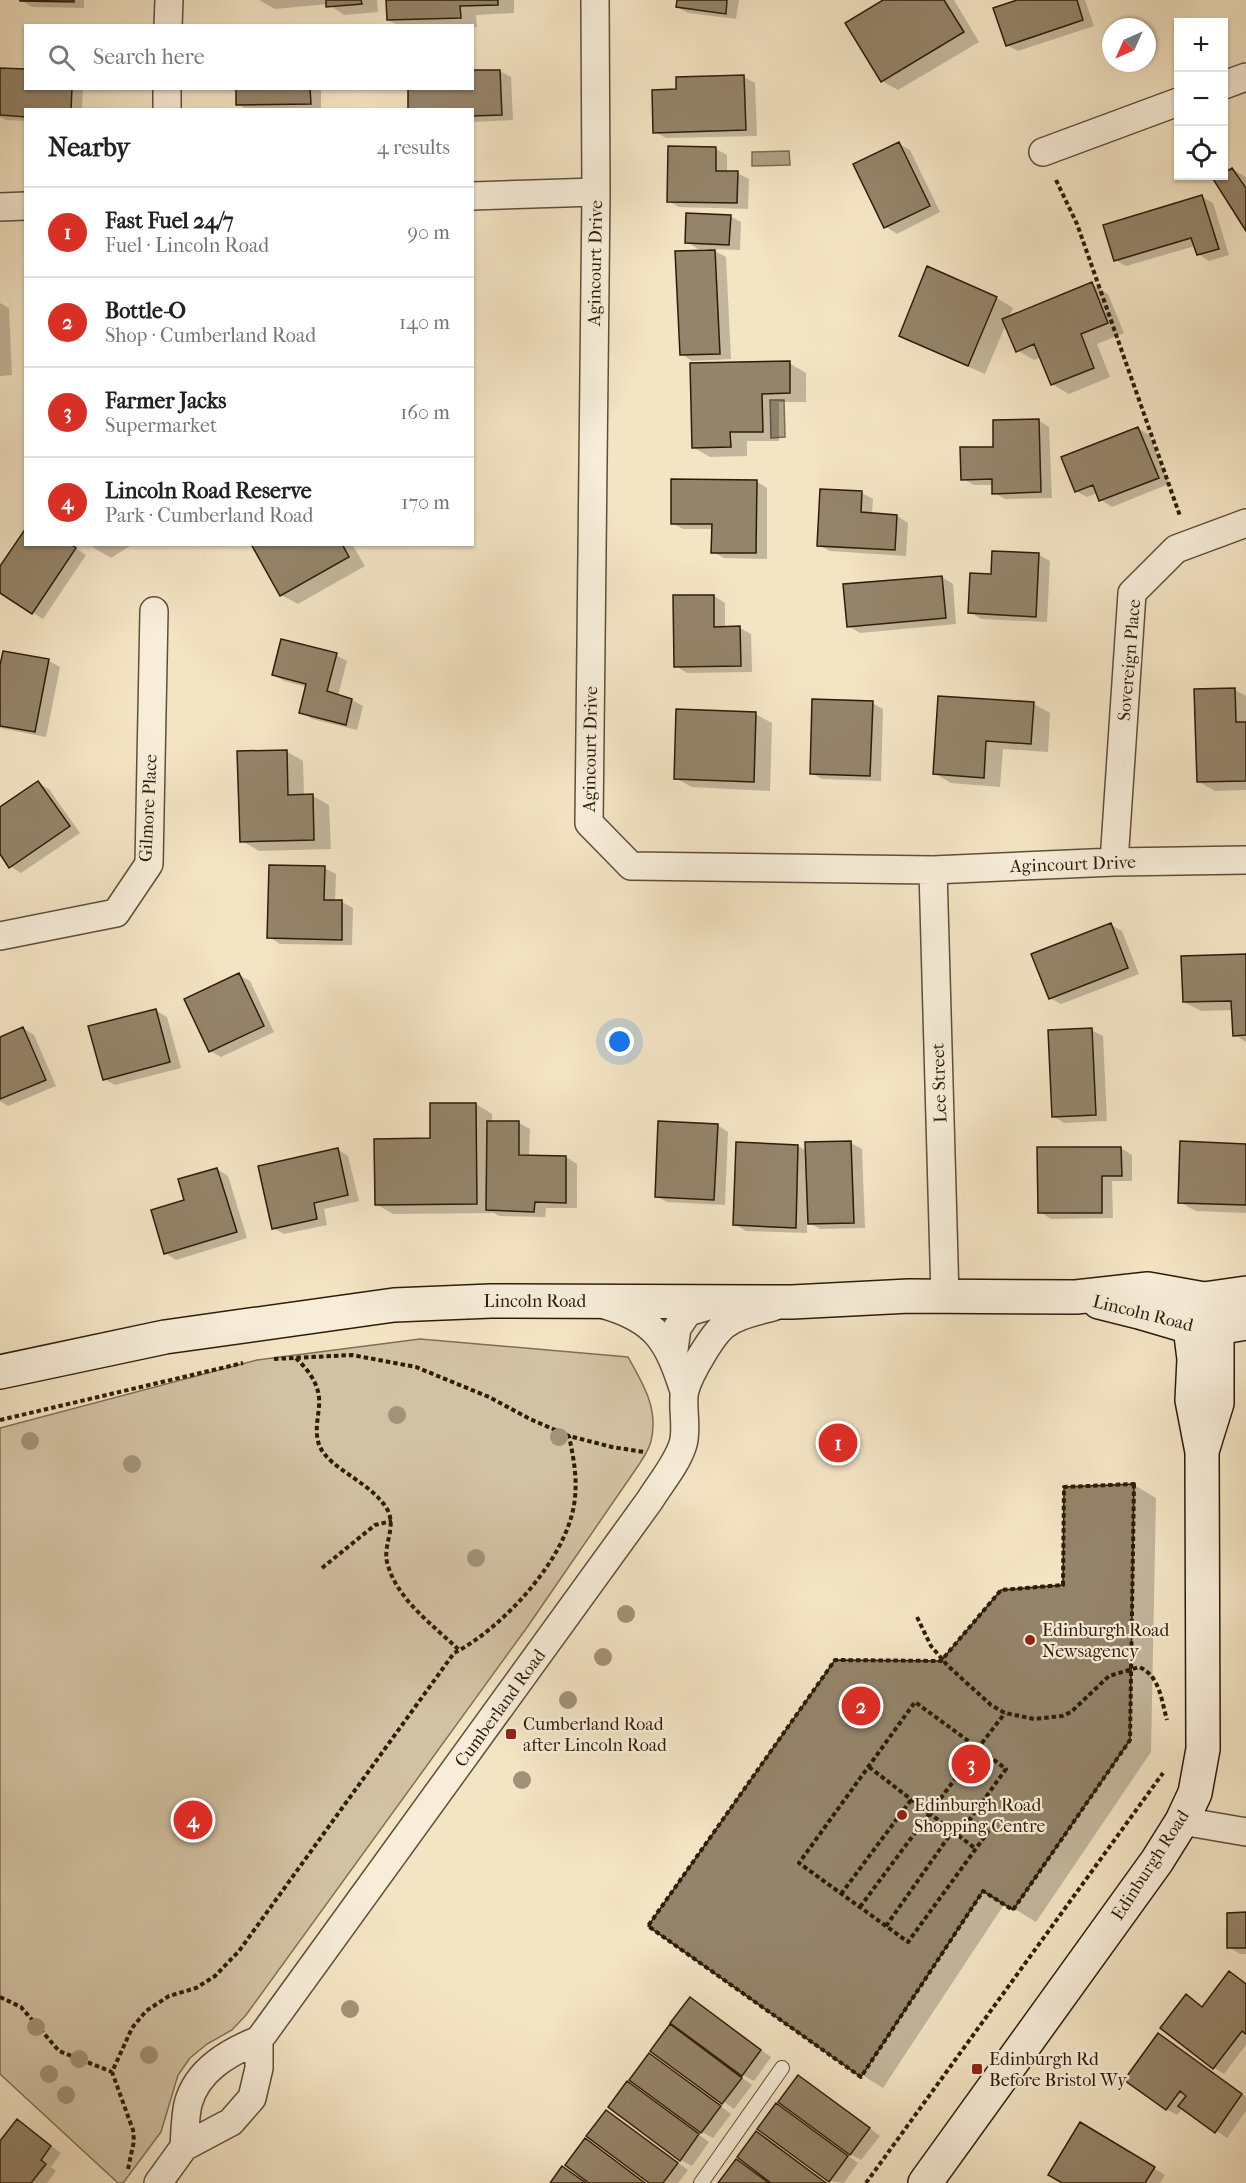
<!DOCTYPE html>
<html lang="en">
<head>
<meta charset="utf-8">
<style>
  body { margin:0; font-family:"IM FELL French Canon",serif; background:#f2f2f2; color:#222 }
  .controls { position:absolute; right:18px; top:18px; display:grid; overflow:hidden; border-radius:0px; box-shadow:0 2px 4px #0004 }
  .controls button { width:54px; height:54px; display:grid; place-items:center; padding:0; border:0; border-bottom:2px solid #e0e0e0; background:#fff; color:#222; font:30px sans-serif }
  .compass { position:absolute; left:1102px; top:18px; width:54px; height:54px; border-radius:50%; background:#fff; box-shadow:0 2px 4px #0004; rotate:225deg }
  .you { position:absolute; left:620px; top:1042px; width:21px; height:21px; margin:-15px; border:4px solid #fff; border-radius:50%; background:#1a73e8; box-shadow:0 0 0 9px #1a73e833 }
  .badge { display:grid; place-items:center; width:39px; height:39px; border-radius:50%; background:#d93025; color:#fff; font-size:20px; font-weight:700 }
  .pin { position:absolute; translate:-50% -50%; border:3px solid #fff; box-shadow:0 2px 6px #0006 }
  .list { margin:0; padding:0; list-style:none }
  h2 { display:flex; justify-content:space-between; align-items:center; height:78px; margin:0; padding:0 24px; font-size:26px }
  h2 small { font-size:20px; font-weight:400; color:#767676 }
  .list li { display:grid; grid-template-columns:39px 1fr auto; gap:18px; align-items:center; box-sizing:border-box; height:90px; padding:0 24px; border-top:2px solid #e0e0e0 }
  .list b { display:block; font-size:22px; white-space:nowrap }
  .list p { margin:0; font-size:20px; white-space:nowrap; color:#767676 }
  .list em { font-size:20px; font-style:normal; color:#767676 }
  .icon { flex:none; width:33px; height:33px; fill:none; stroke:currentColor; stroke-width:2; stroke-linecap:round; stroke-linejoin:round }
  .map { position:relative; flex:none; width:1246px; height:2183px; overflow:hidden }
  .search { position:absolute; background:#fff; box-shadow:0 2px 4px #0004; left:24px; top:24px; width:450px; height:66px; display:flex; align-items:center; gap:15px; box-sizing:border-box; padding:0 21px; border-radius:0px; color:#767676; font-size:22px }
  .panel { position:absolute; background:#fff; box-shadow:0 2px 4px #0004; left:24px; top:108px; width:450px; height:438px; border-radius:0px }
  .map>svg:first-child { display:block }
  .green { fill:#d2c2a4; stroke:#806f56; stroke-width:1.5 }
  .water { fill:#b0a084; stroke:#7c6b53; stroke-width:1.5 }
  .shadow { fill:#0003 }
  .building { fill:#94846a; stroke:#2e1c09; stroke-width:1.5 }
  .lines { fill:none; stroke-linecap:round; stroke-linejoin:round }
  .lane-casing { stroke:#5f4e38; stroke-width:16 }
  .street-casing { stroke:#5f4e38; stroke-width:30 }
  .secondary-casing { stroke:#2e1c09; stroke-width:36 }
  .path { stroke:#2e1c09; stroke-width:4; stroke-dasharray:4.5 3; stroke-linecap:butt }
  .lane { stroke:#f7edd9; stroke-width:14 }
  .street { stroke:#f7edd9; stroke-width:27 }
  .secondary { stroke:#f7edd9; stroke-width:33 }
  .tree { fill:#a29277 }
  .poi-dot { fill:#8f2418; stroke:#f7edd9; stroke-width:2 }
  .labels { text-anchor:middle; stroke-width:4.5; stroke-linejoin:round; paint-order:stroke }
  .street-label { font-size:18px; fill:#2e1c09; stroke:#f7edd9 }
  .poi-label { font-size:18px; fill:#2e1c09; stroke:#f7edd9; text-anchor:start }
</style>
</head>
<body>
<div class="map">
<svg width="1246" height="2183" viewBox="0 0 1246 2183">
  <rect width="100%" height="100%" fill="#f3e4c4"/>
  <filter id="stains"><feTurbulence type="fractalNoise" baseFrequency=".00333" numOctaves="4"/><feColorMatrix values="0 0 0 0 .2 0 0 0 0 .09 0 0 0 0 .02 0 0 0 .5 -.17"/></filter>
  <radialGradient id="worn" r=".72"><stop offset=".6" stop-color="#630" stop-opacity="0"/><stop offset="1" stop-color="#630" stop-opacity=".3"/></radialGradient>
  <path class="green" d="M420,1339l208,18c15,27 31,52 23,84 -2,9 -8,17 -13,25l-110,160 -282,389 -14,15 -25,14 -17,14 -12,17 -17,57 -38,51h-5l-118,-109v-646l257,-68z"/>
  <path class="water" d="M789,151l1,14 -38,1v-14z
    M770,400h14l1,37 -14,1z"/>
  <path class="shadow" d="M21,0h63v8l-52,-1z
    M259,0h118l1,12 -34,3 -16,-11 -53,5z
    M388,0h126v13l-38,2 1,12 -78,-1 -11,-6z
    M678,0h61l-3,19 -48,-6 -11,-6z
    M886,0h68l25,42 -81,48 -16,-9z
    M1022,0h63l9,26 -76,25 -11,-6z
    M0,69l26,19h57l-1,22h-56v11l-20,-1 -6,-3z
    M500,71l11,6 2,43 -41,2v-34z
    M744,77l11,6 2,53 -91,2 -11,-6 23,-41z
    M237,88h84v21l-74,1 -9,-6z
    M899,144l11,6 30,62 -43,22 -11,-7z
    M670,147l46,2 11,6v17l10,1 12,6 -1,30 -69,-2 -11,-6z
    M1232,169l14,8v51l-31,-48z
    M1202,197l11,6 16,52 -20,6 -11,-7 -3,-8 -69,20 -11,-6z
    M730,216l11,6 -1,28 -29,-1 15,8 5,102 -39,2 -11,-7 27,-105h-10l-11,-7z
    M1092,284l16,10 16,39 -27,11 13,33 -41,17 -17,-10 -11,-27 -7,3 -17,-10 -11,-26 -21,50 -67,-29 -17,-10 96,-37 16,10 -4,9z
    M0,303l9,5 3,67 -12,1z
    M789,363l17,10v29h-27v39h-32v15l-37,1 -17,-10z
    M1038,420l11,7 3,71 -47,1 -11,-6 -1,-8h-19l-11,-6 32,-31z
    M1138,428l11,7 20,49 -57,23 -11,-7 -3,-7 -11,4 -11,-6z
    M756,481l11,7v71l-43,-1 -11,-6v-23h-30l-11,-6z
    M822,490l40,3 11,6 -1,16 25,1 11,7 -2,33 -76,-5 -12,-6z
    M26,544h44l16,11 -43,64 -43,-28v-22z
    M92,544h41l-22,14 -17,-10z
    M252,544h100l13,22 -67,38 -17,-9z
    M1039,555l11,6 -3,61 -66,-3 -11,-7 22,-37z
    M942,577l11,7 3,40 -96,9 -12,-7z
    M714,596l11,7v25h15l11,6 1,38 -65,1 -11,-7z
    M336,655l11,6 -9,35 14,4 11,6 -6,24 -45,-11 -11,-7 6,-25 -23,-6 -11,-7z
    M49,661l11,6 -14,70 -46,-9v-55z
    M1235,690l11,6v94l-31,1 -16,-9z
    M872,703l11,6 -2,72 -59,-2 -11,-6z
    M1034,704l16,9 -2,39 -45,-3 -3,38 -49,-4 -17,-10z
    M755,714l17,9 -2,68 -78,-4 -17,-9z
    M286,751l17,10 1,35h9l16,9 2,44 -72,2 -17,-10z
    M38,783l11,6 31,44 -59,40 -11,-7 -10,-15v-42z
    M324,868l12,6 -1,28h7l11,6 -1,37 -72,-1 -11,-7z
    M1111,925l11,6 17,43 -78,30 -11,-6z
    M1246,955v87l-11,-7 -2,-25 -32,1 -17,-9z
    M239,975l11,6 24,51 -53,25 -11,-6z
    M155,1010l12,7 14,51 -66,17 -11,-6z
    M23,1028l11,7 22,51 -48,20 -8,-5v-63z
    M1091,1030l12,6 4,85 -43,2 -11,-7z
    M476,1104l16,10v9h27l11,6 -1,28h37l11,7v44h-31l-1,9 -46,-1 -5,-3 -101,1 -17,-10 56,-64z
    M717,1125l11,7 -3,73 -58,-3 -11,-6z
    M851,1143l11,6 3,79 -45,1 -13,-7v11l-61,-2 -11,-7 63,-78 9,5z
    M1246,1145v68l-50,-2 -17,-9z
    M1121,1148l11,7v26h-20l1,37 -62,1 -11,-7z
    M337,1149l11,7 11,45 -35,8 3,16 -43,9 -11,-6z
    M217,1169l11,7 19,62 -71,22 -11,-7 21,-52z
    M1134,1485l22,13 -5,254 -115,170 -31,-19 -122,185 -21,-13 79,-413 123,-75 2,-99z
    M1246,1914v40h-6l-11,-7z
    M1230,1973l16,10v62l-22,29 -11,-7 -27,-71 18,12z
    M690,1999l81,58 -17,24 -15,-8 -1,2 14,10 -18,24 -81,-58z
    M1169,2042l77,55v14l-19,27 -44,-30 -6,7 -11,-6z
    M650,2055l81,59 -18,24 -11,-6z
    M628,2083l81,59 -17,24 -11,-6z
    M809,2083l71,53 -19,24 -11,-6z
    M777,2105l81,58 -14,20 -15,-2z
    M607,2112l81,58 -10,13h-26z
    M17,2121l44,32 -10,14 5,4 -9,12h-47v-40z
    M1081,2124l84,51 -5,8h-95z
    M757,2133l11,6 59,44h-108z"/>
  <path class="building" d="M20,0h54v2l-54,-1z
    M326,0h35l1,4 -36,3z
    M386,0h112v5l-38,1 1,12 -74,2z
    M677,0h50l-1,14 -50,-7z
    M883,0h61l20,32 -83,50 -36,-59z
    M1017,0h60l6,20 -77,26 -13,-38z
    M0,68l26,1v19h46l-1,22h-45v7l-26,-2z
    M472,70h28l2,45 -30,1v-6h-64v-22h64z
    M744,75l2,55 -93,3 -1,-43 24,-1v-12z
    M236,88h74l1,16 -75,1z
    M899,142l31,64 -46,22 -31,-64z
    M668,146l48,1v24h22l-1,32 -70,-1z
    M1232,168l14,20v43l-33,-52 11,-3v-3z
    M1202,195l17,54 -22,6 -6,-17 -77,23 -11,-36z
    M686,213l45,2 -2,30 -44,-2z
    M715,250l5,104 -40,1 -5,-104z
    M927,266l70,31 -29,69 -69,-30z
    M1092,282l16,41 -27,11 13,34 -43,17 -17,-41 -18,8 -14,-33z
    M790,361v32l-28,1 1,38h-33l1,15 -39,1 -2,-85z
    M1039,419l2,73 -49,2v-15l-31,1 -1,-33h33v-27z
    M1138,427l21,51 -60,23 -6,-16 -18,7 -14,-35z
    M671,479l86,1 -1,73h-45l1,-29h-41z
    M820,489l42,2 -1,21 36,3 -2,35 -78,-4z
    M26,528v16h45l5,4 -44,66 -32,-21v-27z
    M251,544h91l7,13 -69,39z
    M992,551l47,2 -3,64 -68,-4 2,-40 21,1z
    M942,576l4,42 -99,9 -4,-43z
    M673,595h41v32l26,-1 1,40 -67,1z
    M281,639l56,14 -10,38 25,8 -6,26 -47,-12 7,-29 -34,-9z
    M3,651l46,8 -14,73 -35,-6v-61z
    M1235,688l1,34h10v59l-49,1 -3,-93z
    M938,696l96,6 -3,42 -45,-3 -2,37 -51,-4z
    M812,699l61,2 -3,75 -60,-2z
    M676,709l80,3 -2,70 -80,-3z
    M287,750l1,45 25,-1 1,46 -74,2 -3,-91z
    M38,781l32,45 -61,42 -9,-14v-47z
    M269,865l56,1 -1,34h18v40l-75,-2z
    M1111,923l17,45 -79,31 -18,-45z
    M1246,954v81l-13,1 -2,-35 -48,1 -2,-46z
    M239,973l25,53 -55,26 -25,-53z
    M156,1009l14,53 -67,18 -15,-54z
    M23,1027l23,53 -46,19v-62z
    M1092,1028l4,87 -44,2 -4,-87z
    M430,1103h46l1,101 -102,1 -1,-66 56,-1z
    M487,1121h32v34l47,1v47l-31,-1 -1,10 -48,-2z
    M658,1121l60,3 -4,76 -59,-3z
    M851,1141l3,82 -46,1 -3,-82z
    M1180,1141l66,3v61l-68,-2z
    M736,1142l62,3 -2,83 -63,-3z
    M1037,1147h84l1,29h-20v37h-64z
    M338,1148l10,47 -34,8 3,16 -45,10 -14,-63z
    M217,1168l20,64 -73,22 -13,-44 33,-10 -6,-21z
    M1134,1484l-4,256 -117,170 -30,-19 -122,186 -213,-151 187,-266 106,1 60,-71 62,-5 1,-98z
    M1246,1912v36h-19v-35z
    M1229,1971l17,13v50l-4,-3 -29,38 -53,-41 26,-34 16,13z
    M690,1997l71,53 -19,26 -72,-53z
    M670,2024l72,54 -20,26 -72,-53z
    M1158,2033l84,61 -27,39 -37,-27 8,-10 -6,-5 -14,19 -42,-30z
    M649,2053l72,53 -20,27 -72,-53z
    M798,2075l72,53 -20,27 -72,-53z
    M627,2081l72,53 -19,27 -72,-54z
    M776,2103l72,53 -19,26 -72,-53z
    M606,2110l72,53 -15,20h-14l-63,-47z
    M17,2119l34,27 -10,14 5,4 -15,19h-31v-42z
    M1080,2122l75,45 -10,16h-83l-14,-8z
    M756,2131l70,52h-55l-34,-26z
    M585,2138l60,45h-56l-24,-18z
    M736,2159l33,24h-51z
    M562,2166l24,17h-36z"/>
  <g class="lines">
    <defs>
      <path id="lane" d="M701,2183l81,-115"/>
      <path id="street" d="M595,0l1,192 -7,631 42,43 302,4 181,-8 132,-2
        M168,26l1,-26
        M1224,85l22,-8
        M167,110v-22
        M1043,152l135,-50
        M472,196l124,-4
        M0,207l26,-1
        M1114,862l18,-269 44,-44 70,-26
        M933,870l12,427
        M0,936l116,-23 33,-49 5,-253
        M605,1305c52,15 63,37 79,86
        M673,1357l4,-29 11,-16 27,-8
        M1182,1821l64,11
        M184,2147c1,-14 1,-30 4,-43 9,-34 41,-52 71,-64l391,-540c11,-18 27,-36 33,-56 5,-16 -2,-41 2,-54 4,-16 28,-57 41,-66 13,-10 32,-13 47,-17
        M158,2183l26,-36 47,-25 21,-24 7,-30v-28"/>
      <path id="secondary" d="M1099,1302l40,10 51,15 27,1 29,-5
        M0,1372l165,-35 229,-32 97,-4 301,1 117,-6 167,1 72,-8 56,10 42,-6
        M1203,1448l14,-45v-75l-9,-20
        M925,2183l232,-322 25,-40 13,-28 8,-44 -1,-297 -10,-52 2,-41 -4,-32 14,-28"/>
    </defs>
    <use href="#lane" class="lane-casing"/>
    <use href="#street" class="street-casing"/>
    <use href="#secondary" class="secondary-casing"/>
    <path class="path" d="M1056,180l21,44 103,292
      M296,1358c13,13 25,28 23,48 -1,14 -5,27 1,41 11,23 51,35 67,62 10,18 -4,35 0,53 9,37 46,63 72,88
      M274,1359l78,-4 64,12 73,30 41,22 39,17 43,11 32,5
      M0,1420l243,-57
      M1134,1484l-4,256 -117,170 -30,-19 -122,186 -213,-151 187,-266 106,1 60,-71 62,-5 1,-98z
      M322,1568l53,-43 17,-4
      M917,1617l14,29 17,20 43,39 14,8 15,3 14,3 28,-3 9,-4 38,-36 30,-9c21,9 22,32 28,53
      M869,1767l107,82
      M841,1894l70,-94
      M860,1907l118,-159 28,21 -36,50 18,13 -80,110 -109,-79 116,-161 63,46 27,-35
      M886,1926l66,-94
      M0,1997l21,10 38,44 53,21
      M128,2169l6,-28 -1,-11 -21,-58 20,-44 14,-17 23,-15 27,-8 19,-12 24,-25 215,-298c49,-25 111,-93 120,-148 4,-24 0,-45 -5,-69
      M866,2183l297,-410"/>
    <use href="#lane" class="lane"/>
    <use href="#street" class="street"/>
    <use href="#secondary" class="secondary"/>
  </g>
  <g class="tree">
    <circle cx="397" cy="1415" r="9"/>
    <circle cx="559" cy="1437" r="9"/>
    <circle cx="30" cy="1441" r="9"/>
    <circle cx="132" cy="1464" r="9"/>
    <circle cx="476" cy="1558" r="9"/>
    <circle cx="626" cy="1614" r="9"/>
    <circle cx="603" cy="1657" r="9"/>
    <circle cx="568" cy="1700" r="9"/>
    <circle cx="522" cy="1780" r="9"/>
    <circle cx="350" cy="2009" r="9"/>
    <circle cx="36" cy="2027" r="9"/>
    <circle cx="149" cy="2055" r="9"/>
    <circle cx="79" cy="2059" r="9"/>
    <circle cx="49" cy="2074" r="9"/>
    <circle cx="66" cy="2095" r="9"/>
  </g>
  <g class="poi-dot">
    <circle cx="1030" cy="1640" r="6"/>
    <rect x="505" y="1728" width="12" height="12" rx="3"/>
    <circle cx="902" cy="1815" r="6"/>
    <rect x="971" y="2063" width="12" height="12" rx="3"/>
  </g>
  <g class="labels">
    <g class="street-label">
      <text transform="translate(595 263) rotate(-89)" y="6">Agincourt Drive</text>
      <text transform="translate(1129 660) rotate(-85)" y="6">Sovereign Place</text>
      <text transform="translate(590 749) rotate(-89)" y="6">Agincourt Drive</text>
      <text transform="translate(148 808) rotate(-87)" y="6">Gilmore Place</text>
      <text transform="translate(1073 864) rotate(-2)" y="6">Agincourt Drive</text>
      <text transform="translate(939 1083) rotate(-92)" y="6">Lee Street</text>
      <text x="535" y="1307">Lincoln Road</text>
      <text transform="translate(1143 1313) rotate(14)" y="6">Lincoln Road</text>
      <text transform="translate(500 1708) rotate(-54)" y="6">Cumberland Road</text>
      <text transform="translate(1150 1865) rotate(-57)" y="6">Edinburgh Road</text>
    </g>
    <g class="poi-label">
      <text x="1042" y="1636">Edinburgh Road<tspan x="1042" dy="21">Newsagency</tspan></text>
      <text x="523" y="1730">Cumberland Road<tspan x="523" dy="21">after Lincoln Road</tspan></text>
      <text x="914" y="1811">Edinburgh Road<tspan x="914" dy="21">Shopping Centre</tspan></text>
      <text x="989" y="2065">Edinburgh Rd<tspan x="989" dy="21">Before Bristol Wy</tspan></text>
    </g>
  </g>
  <rect width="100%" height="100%" filter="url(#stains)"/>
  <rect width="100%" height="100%" fill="url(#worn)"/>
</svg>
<div class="controls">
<button>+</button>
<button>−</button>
<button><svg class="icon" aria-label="locate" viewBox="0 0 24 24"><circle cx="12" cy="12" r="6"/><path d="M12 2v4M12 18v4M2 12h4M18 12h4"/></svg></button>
</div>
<svg class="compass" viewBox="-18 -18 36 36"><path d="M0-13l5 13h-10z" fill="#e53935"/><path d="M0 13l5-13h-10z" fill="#767676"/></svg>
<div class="you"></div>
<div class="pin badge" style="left:838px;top:1443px">1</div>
<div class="pin badge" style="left:861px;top:1706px">2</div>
<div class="pin badge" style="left:971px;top:1764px">3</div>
<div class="pin badge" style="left:193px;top:1820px">4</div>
<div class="search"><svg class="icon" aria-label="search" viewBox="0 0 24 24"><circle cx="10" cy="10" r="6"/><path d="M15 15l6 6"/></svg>Search here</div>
<section class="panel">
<h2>Nearby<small>4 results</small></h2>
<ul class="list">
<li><span class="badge">1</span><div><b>Fast Fuel 24/7</b><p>Fuel · Lincoln Road</p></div><em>90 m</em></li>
<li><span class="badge">2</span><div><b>Bottle-O</b><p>Shop · Cumberland Road</p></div><em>140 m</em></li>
<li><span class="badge">3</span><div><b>Farmer Jacks</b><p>Supermarket</p></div><em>160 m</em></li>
<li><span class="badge">4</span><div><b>Lincoln Road Reserve</b><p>Park · Cumberland Road</p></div><em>170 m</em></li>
</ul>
</section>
</div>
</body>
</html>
